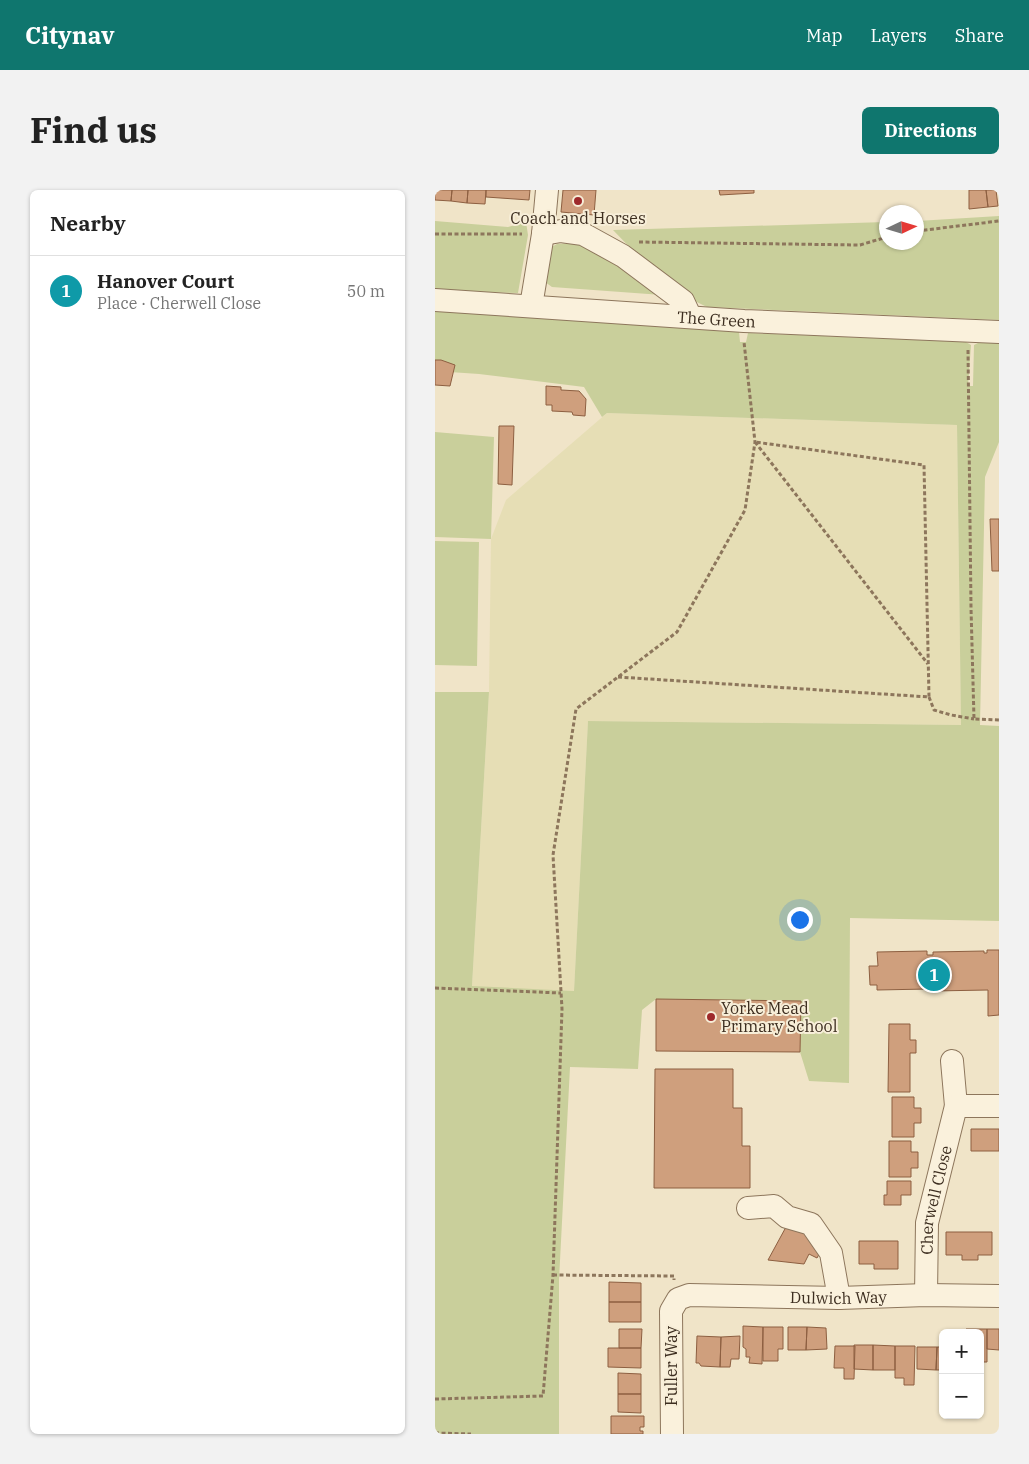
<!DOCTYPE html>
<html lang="en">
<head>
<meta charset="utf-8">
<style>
  body { margin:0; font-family:"IBM Plex Serif",serif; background:#f2f2f2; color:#222 }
  .controls { position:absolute; right:15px; bottom:15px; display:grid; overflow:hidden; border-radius:8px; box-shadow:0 1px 4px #0004 }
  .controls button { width:45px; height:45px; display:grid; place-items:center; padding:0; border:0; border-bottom:1px solid #e0e0e0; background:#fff; color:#222; font:25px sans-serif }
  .compass { position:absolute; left:444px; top:15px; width:45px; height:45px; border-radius:50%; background:#fff; box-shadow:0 1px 4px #0004; rotate:86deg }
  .you { position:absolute; left:364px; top:729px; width:18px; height:18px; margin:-12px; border:4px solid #fff; border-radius:50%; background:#1a73e8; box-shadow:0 0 0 8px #1a73e833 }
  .badge { display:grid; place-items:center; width:32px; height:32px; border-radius:50%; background:#0f766e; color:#fff; font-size:16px; font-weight:700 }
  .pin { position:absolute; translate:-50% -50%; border:2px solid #fff; box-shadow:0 1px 5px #0006 }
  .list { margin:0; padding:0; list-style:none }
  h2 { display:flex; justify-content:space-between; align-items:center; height:65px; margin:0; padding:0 20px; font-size:21px }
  h2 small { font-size:16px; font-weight:400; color:#767676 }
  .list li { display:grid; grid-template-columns:32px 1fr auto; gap:15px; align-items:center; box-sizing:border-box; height:70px; padding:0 20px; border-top:1px solid #e0e0e0 }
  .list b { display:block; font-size:19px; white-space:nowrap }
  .list p { margin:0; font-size:16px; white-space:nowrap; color:#767676 }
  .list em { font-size:16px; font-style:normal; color:#767676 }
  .map { position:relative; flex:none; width:564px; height:1244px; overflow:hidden; border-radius:8px }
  header { display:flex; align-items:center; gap:30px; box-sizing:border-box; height:70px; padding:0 25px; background:#0f766e; color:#fff }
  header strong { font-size:24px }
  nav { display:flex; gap:28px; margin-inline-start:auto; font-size:18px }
  .intro { display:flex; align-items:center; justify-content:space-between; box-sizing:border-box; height:120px; padding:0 30px }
  h1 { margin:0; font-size:35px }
  .button { padding:12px 22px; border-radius:8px; background:#0f766e; color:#fff; font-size:18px; font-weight:700 }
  main { display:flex; gap:30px; padding:0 30px }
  aside { flex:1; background:#fff; border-radius:8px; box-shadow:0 1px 4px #0004 }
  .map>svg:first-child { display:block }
  .farmland { fill:#e6deb5 }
  .green { fill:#c9cf9b }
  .building { fill:#cf9f7d; stroke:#8d5f41 }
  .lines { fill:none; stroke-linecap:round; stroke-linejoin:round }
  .minor-casing { stroke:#8d765c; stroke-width:24 }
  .path { stroke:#8d765c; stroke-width:3; stroke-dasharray:4 2.5; stroke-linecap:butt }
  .minor { stroke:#faf1dc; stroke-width:22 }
  .poi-dot { fill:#9e2a2b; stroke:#f7eed8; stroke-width:2 }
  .labels { text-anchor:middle; stroke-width:4; stroke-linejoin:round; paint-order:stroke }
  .poi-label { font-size:16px; fill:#3d2e20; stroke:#f7eed8 }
  .street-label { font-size:16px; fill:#3d2e20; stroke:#f7eed8 }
</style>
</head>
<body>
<header>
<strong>Citynav</strong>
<nav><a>Map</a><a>Layers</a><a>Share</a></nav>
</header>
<div class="intro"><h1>Find us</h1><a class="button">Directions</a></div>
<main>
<aside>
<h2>Nearby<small></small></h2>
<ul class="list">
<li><span class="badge" style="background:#0f9aa8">1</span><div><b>Hanover Court</b><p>Place · Cherwell Close</p></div><em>50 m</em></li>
</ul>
</aside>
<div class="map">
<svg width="564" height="1244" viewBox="0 0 564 1244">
  <rect width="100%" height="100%" fill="#f0e4c8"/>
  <path class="farmland" d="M172,223l350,12 4,300 -373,-4 -14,270 -102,-4 17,-295 2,-153 15,-39z"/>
  <path class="green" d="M564,26v104l-292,-13c-34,-15 -68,-50 -94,-77l273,-8 1,20h30v-21z
    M0,31l73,6 18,-5 2,13 -10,58 -83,-3z
    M140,53l15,3 86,50 -124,-9 -7,-5 3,-33 9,-5z
    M0,121l304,21 1,10h6l2,-9 218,9 5,3 -3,41h5l1,-41 6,-3 19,1v99l-14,35 -5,248 19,1v195l-149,-3 -1,165 -40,-2 -9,-29v-51l-144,-2 -14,11 -4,59 -68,-2 -11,213v154h-124v-742h54l-17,294 102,5 14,-270 373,4 -4,-300 -350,-12 -5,4 -18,-30 -105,-13 -44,-3z
    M0,242l59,5 -3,102 -56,-2z
    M0,351l44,1 -2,124 -42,-1z"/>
  <path class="building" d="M0,0h17l-1,11 -16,-1z
    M17,0h16l-1,13 -16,-2z
    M33,0h18l-1,14 -18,-1z
    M51,0h44l-1,10 -43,-3z
    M128,0h33l-2,25 -33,-3z
    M284,0h35v3l-34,2z
    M534,0h17l2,17 -19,2z
    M551,0h10l2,16 -10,1z
    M0,170h6l14,5 -5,21 -15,-1z
    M111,196l15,1v3l18,1 7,8 -1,17 -12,-1 -1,-3 -20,-1v-6h-6z
    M64,236h15l-2,59 -14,-1z
    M555,329h9v52h-7z
    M552,760h12v65l-11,1v-26l-55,1v-4h-5v2l-51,1v-5h-7l-1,-19h9l-1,-14 50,-1v4h6v-3l51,-1v2h3z
    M221,809l145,2 -1,51 -144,-1z
    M454,834h21v16h6v13h-6v39h-22z
    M220,879h78v39h9v38h8v42h-96z
    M457,907h22v11h7v15h-7v14h-22z
    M536,939h28v22h-28z
    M454,951h22v11h7v16h-7v9h-22z
    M452,991h24v14h-10v10h-17v-10h3z
    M357,1026l35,24 -10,18 -8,-4 -5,10 -36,-4z
    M511,1042h46v23h-14v5h-16v-5h-16z
    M424,1051h39v28h-24v-5h-15z
    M174,1092l32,1v19h-32z
    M174,1112h32v20h-32z
    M308,1136l20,1 -1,37 -13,-1 1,-6h-4v-8l-3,-2z
    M328,1137h20v22h-5v12h-15z
    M353,1137h19l-1,23h-18z
    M372,1137l19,1 1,21 -21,1z
    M184,1139h23l-1,19h-22z
    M531,1139h21v33h-7v-29h-14z
    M552,1139h12v21l-12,-1z
    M262,1146l24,1 -1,30 -19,-1 -2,-3h-3z
    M305,1146l-1,23h-8l-1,8h-10l1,-30z
    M419,1155h19v25l-19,-1z
    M438,1155l22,1v24h-22z
    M400,1156h20l-1,33h-10v-11h-10z
    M460,1156h20l-1,39h-10v-7h-9z
    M482,1157h20l-1,23 -19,-1z
    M502,1157h6v23h-7z
    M173,1158h33v20l-33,-1z
    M183,1183l23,1v20h-23z
    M183,1204h23v19l-23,-1z
    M176,1226h33v11h-4v4h3v3h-32z"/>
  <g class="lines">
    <defs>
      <g id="minor">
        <path d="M108,44l18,-3 22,3 40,22 60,45 7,15"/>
        <path id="s1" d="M0,110l309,21 255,11"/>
        <path d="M96,116l12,-72 4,-44"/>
        <path d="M517,871l4,45"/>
        <path d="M313,1018l26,-2 13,11 24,7 20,29 8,45"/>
        <path id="s2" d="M491,1105l1,-72 29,-117h43"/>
        <path id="s3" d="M237,1244l-1,-123 7,-12 11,-4 150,3 87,-3 73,1"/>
      </g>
    </defs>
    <use href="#minor" class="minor-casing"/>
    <path class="path" d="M482,41l82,-10
      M0,44h87
      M204,52l221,3 27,-8
      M533,160l3,258 3,111 25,1
      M320,252l173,222
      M183,487l311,20 -5,-232 -169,-23
      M494,507l5,13 17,5 23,4
      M0,798l126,5
      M118,1085l121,1v4
      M0,1209l108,-3 10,-121 9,-266 -9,-154 23,-146 101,-77 68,-122 10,-68 -11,-100
      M0,1243l36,1"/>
    <use href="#minor" class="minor"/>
  </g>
  <g class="poi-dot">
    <circle cx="143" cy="11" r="5"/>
    <circle cx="276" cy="827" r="5"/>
  </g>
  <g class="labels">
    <g class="poi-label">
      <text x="143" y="34">Coach and Horses</text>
      <text x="286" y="824" text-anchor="start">Yorke Mead<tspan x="286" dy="18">Primary School</tspan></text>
    </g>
    <g class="street-label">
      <text dy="6" stroke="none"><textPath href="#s1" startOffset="282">The Green</textPath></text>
      <text dy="6" stroke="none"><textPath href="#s2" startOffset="96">Cherwell Close</textPath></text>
      <text dy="6" stroke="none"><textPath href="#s3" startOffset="298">Dulwich Way</textPath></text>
      <text transform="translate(236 1176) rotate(-90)" y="6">Fuller Way</text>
    </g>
  </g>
</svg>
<div class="controls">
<button>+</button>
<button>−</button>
</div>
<svg class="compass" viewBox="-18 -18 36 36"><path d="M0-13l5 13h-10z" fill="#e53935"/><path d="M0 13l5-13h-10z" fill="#767676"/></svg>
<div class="you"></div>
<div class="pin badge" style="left:499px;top:785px;background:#0f9aa8">1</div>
</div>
</main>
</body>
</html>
